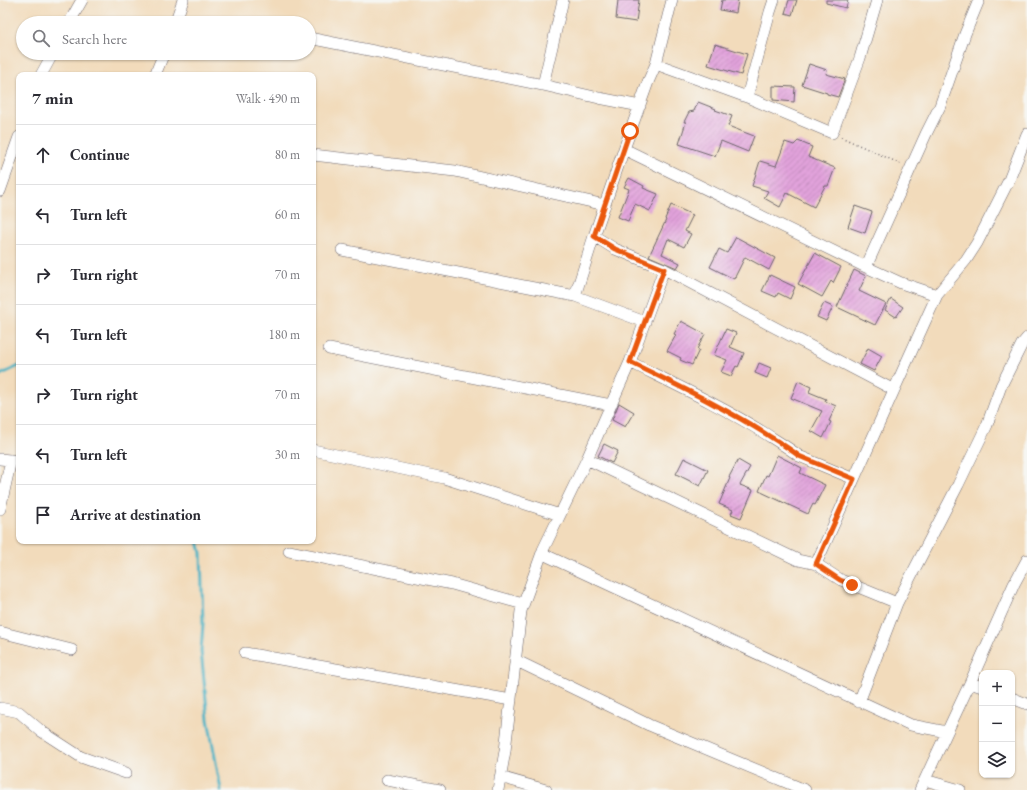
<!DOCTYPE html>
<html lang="en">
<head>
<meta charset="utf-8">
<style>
  body { margin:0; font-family:"EB Garamond",serif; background:#f7f7f7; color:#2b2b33 }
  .controls { position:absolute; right:12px; bottom:12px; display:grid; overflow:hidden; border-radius:8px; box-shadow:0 1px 3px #0004 }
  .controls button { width:36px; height:36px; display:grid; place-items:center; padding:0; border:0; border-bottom:1px solid #e1e1e2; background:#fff; color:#2b2b33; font:20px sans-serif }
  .stop { position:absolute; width:12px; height:12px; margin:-9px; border:3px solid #ea580c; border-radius:50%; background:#fff }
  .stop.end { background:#ea580c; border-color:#fff; box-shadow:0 1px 4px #0008 }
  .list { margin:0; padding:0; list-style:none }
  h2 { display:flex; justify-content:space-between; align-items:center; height:52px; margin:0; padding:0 16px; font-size:17px }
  h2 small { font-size:13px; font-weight:400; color:#7c7c81 }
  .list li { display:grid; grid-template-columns:26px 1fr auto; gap:12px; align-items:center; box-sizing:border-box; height:60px; padding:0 16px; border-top:1px solid #e1e1e2 }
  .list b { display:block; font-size:15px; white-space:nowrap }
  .list em { font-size:13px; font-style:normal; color:#7c7c81 }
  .icon { flex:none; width:22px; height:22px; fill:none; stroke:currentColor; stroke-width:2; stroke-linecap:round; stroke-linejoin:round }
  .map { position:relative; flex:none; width:1027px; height:790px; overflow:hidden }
  .search { position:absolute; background:#fff; box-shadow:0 1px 3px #0004; left:16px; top:16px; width:300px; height:44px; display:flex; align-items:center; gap:10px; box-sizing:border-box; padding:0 14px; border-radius:22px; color:#7c7c81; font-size:15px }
  .panel { position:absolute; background:#fff; box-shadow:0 1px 3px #0004; left:16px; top:72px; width:300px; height:472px; border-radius:8px }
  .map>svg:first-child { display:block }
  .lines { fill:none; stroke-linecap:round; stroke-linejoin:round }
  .stream { stroke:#49b4c6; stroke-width:3 }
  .building { fill:url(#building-hatch) }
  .minor-casing { stroke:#6b6368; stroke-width:12 }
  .path { stroke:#6b6368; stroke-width:1.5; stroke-dasharray:1 3; stroke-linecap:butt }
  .minor { stroke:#fff; stroke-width:11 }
  .route { stroke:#ea580c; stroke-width:5 }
</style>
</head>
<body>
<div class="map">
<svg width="1027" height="790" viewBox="0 0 1027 790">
  <defs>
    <pattern id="building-hatch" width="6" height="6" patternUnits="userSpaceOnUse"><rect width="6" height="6" fill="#e2a3dc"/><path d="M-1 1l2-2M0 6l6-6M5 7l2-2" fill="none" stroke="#b784b4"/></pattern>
  </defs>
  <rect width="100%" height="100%" fill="#f6f6f2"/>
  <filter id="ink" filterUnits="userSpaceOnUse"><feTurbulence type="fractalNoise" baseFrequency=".025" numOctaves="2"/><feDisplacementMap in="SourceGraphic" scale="8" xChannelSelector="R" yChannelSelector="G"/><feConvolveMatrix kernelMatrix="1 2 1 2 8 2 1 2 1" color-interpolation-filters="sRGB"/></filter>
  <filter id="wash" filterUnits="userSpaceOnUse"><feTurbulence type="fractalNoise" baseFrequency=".012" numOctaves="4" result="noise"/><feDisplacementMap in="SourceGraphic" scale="16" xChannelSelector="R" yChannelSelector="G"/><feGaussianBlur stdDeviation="0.9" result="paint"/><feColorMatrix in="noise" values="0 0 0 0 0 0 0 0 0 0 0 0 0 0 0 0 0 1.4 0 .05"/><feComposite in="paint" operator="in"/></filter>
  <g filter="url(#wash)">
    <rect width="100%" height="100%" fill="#f2dbbb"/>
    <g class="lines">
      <path class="stream" d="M0,375l19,-9
        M198,541l3,12 2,71 -2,27 7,68 13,71"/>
    </g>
    <g id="blocks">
      <path class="building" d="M618,0h21l-3,22 -20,-3z
        M722,0h16l-2,13 -16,-3z
        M789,0h8l-5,15 -7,-2z
        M826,0h22l-2,8 -20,-5z
        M715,44l32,10 -6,21 -33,-10z
        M809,64l18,6 -1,4 19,5 -7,18 -11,-3v-1l-25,-8z
        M773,86l22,1 -1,15 -21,-2z
        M698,102l18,7 -1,1 17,6 -4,10 26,10 -6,16 -27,-11 -6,15 -36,-12 7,-22h-2l5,-10 5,-1z
        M798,141l14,6 -4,10 27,11 -7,18h-3l-11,21 -27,-14 -7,14 -16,-9 4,-7 -16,-5 8,-25 16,5 9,-24 9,3z
        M629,178l15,8 -1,2 15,6 -8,17 -15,-7 -7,17 -10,-4 11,-28 -5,-2z
        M671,205l22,10 -8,16 6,3 -7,13 -16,-8 -6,15 18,9 -3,5 -28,-12 17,-36 -1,-1z
        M855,206l17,6 -7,21 -17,-6z
        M736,237l39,21 -6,12 -24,-13 -11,22 -24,-12 9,-18 8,4z
        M815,253l26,14 -8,16 -2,-2 -9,16 -24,-13z
        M854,270l12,6 -7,15 27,13 -11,21 -38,-18z
        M770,275l25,12 -5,12 -12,-6 -2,4 -14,-6z
        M891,299l12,8 -7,10 -11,-7z
        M824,303l9,4 -7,14 -9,-4z
        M681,321l24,13 -8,15 2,1 -7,15 -12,-5 1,-2 -14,-7 9,-16 -2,-1z
        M726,329l10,4 -6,14 14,6 -6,14 -2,-1 -5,10 -10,-4 6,-12 -13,-5z
        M868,348l14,8 -8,15 -14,-7z
        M759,363l12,5 -4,10 -12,-5z
        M798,381l13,6 -2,5 17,7 -1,2 11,5 -7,15 2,1 -8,16 -12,-7 11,-20 -31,-13z
        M619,403l15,9 -9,15 -13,-7z
        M604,444l14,7 -6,12 -14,-7z
        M777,455l25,13 -2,5 25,12 -10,20 -2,-1 -5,10 -49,-23 7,-16 2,1z
        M684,458l24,12 -8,16 -24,-12z
        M738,460l12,7 -10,18 13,5 -12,28 -10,-4 2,-4 -14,-6 11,-26 -1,-1z"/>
    </g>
  </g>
  <g filter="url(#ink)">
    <use href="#blocks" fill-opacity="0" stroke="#6b6368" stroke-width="1"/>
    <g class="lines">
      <defs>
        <path id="minor" d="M69,23l13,-23
          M175,23l8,-23
          M309,38l234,47 56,13 41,8
          M656,64l91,33 85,36 28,-75 17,-58
          M41,75l12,-22
          M155,75l9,-22
          M543,85l20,-85
          M747,97l23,-85 4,-12
          M624,149l242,118 35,16 36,12
          M313,155l142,16 150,34
          M0,191l19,-54
          M594,236l21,13 49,20 230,121
          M342,250l233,46 70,26
          M866,267l60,-133 14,-28 25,-72 14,-34
          M664,269l-34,93 -43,97 -44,91v4l368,171 36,7
          M575,296l19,-60 30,-87 24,-67 8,-18 16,-64
          M329,349l282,56
          M630,362c46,23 93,45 136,72 11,7 23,14 33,22l55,23
          M313,450l131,28 116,37
          M0,459l19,2
          M587,459l211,101 18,4 25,16 56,23
          M0,509l11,-49
          M289,551l163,33 71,20
          M816,564l78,-174 43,-95 29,-35 11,-17 32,-63 18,-46
          M0,632l72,18
          M245,653l266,47
          M515,660l134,65 156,65
          M970,683l12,4
          M1012,698l15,6
          M859,702l38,-99 61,-118 29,-60 14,-39 21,-42 5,-6
          M0,708l19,4 22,19 40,26 45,16
          M500,777l46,13
          M387,780l53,10
          M925,780l35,10
          M498,790l7,-39 16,-140 22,-61
          M920,790l27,-58 23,-49 44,-99 13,-24"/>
      </defs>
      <use href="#minor" class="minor-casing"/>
      <path class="path" d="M841,137l60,27"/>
      <use href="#minor" class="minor"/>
    </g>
  </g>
  <g class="lines" filter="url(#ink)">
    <path class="route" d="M630,131l-36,105 21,13 49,20 -34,93c46,23 93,45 136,72 11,7 23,14 33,22l55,23 -38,85 24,16 12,5"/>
  </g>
</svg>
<div class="controls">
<button>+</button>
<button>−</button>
<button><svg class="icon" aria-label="layers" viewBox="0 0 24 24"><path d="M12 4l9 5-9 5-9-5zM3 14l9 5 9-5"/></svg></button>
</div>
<div class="stop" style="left:630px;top:131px"></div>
<div class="stop end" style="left:852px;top:585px"></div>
<div class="search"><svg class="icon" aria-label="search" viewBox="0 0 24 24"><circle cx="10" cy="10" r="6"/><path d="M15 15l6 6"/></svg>Search here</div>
<section class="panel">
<h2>7 min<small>Walk · 490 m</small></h2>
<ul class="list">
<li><svg class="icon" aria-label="ahead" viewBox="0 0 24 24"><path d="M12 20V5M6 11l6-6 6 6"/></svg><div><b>Continue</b></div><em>80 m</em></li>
<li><svg class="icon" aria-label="left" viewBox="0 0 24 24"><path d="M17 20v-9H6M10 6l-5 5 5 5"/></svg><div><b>Turn left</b></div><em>60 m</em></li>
<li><svg class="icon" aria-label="right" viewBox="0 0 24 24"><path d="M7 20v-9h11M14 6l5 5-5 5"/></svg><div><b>Turn right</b></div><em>70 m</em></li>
<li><svg class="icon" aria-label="left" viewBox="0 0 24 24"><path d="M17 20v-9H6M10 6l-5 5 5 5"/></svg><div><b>Turn left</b></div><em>180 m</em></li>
<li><svg class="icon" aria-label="right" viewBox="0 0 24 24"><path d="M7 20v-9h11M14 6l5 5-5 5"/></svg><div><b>Turn right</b></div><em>70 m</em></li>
<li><svg class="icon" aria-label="left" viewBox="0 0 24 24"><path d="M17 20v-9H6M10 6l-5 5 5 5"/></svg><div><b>Turn left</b></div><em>30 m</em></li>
<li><svg class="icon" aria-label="arrive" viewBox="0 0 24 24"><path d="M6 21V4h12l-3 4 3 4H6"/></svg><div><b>Arrive at destination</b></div></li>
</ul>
</section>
</div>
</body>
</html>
